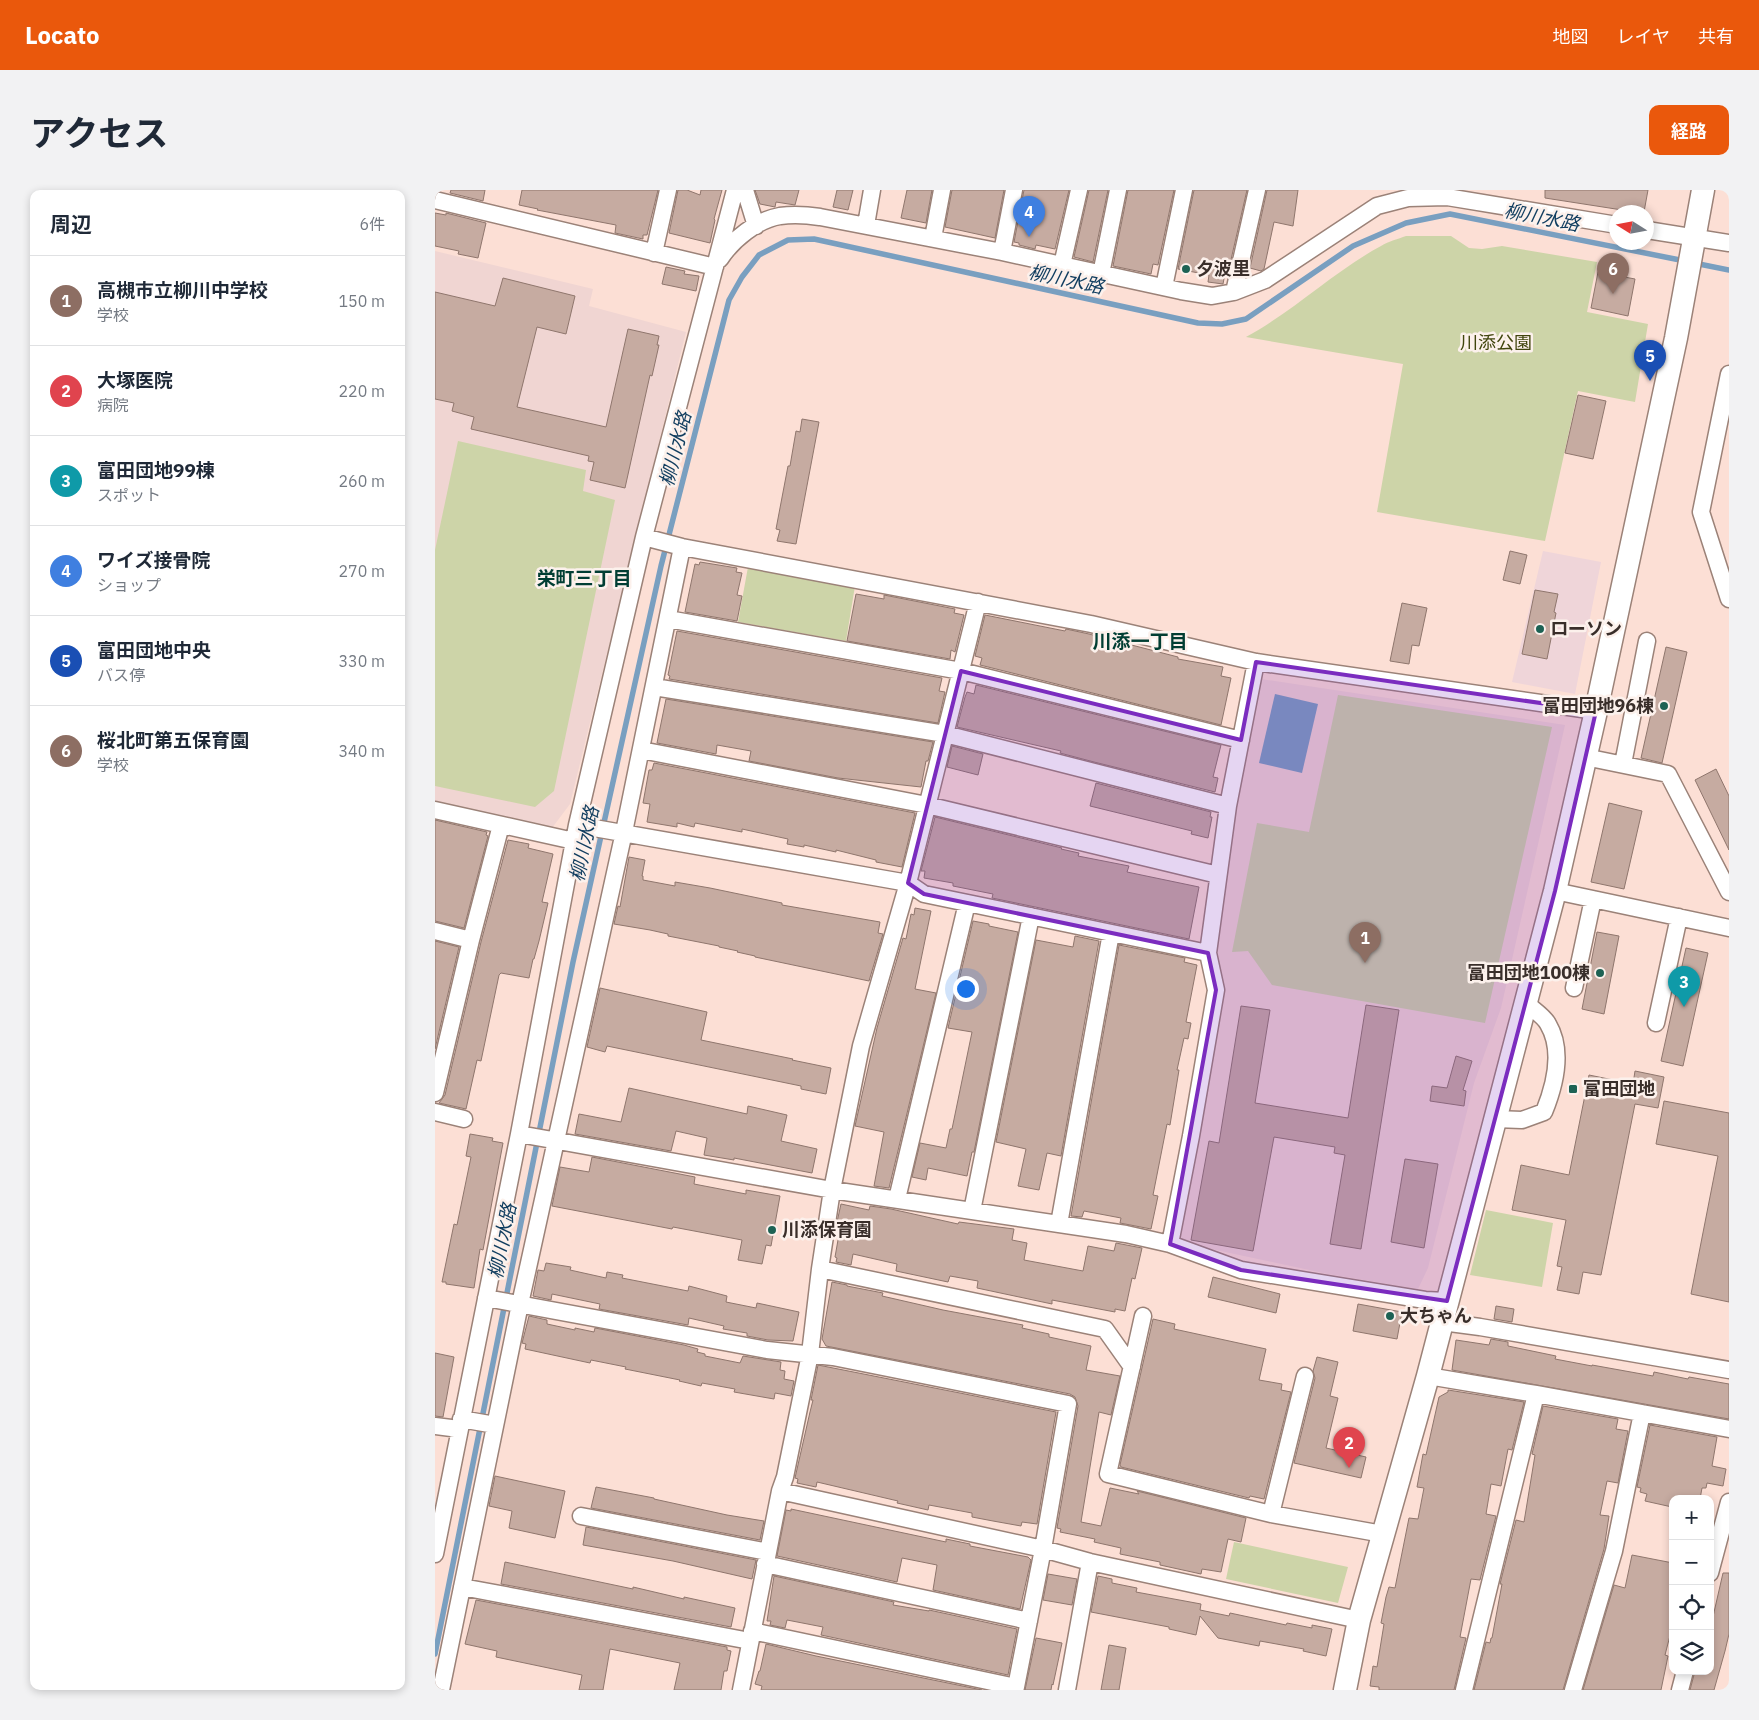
<!DOCTYPE html>
<html lang="ja">
<head>
<meta charset="utf-8">
<style>
  body { margin:0; font-family:"IBM Plex Sans","Noto Sans JP",sans-serif; background:#f2f2f3; color:#1f2937 }
  .controls { position:absolute; right:15px; bottom:15px; display:grid; overflow:hidden; border-radius:10px; box-shadow:0 2px 8px #0003 }
  .controls button { width:45px; height:45px; display:grid; place-items:center; padding:0; border:0; border-bottom:1px solid #e0e1e3; background:#fff; color:#1f2937; font:25px sans-serif }
  .compass { position:absolute; left:1174px; top:15px; width:45px; height:45px; border-radius:50%; background:#fff; box-shadow:0 2px 8px #0003; rotate:281deg }
  .you { position:absolute; left:530px; top:798px; width:18px; height:18px; margin:-12px; border:4px solid #fff; border-radius:50%; background:#1a73e8; box-shadow:0 0 0 8px #1a73e833 }
  .badge { display:grid; place-items:center; width:32px; height:32px; border-radius:50%; background:#ea580c; color:#fff; font-size:16px; font-weight:700 }
  .pin { position:absolute; translate:-50% -41px; filter:drop-shadow(0 1px 2px #0008) }
  .pin::after { content:''; position:absolute; top:26px; width:18px; height:15px; background:inherit; clip-path:polygon(0 0,100% 0,50% 100%) }
  .list { margin:0; padding:0; list-style:none }
  h2 { display:flex; justify-content:space-between; align-items:center; height:65px; margin:0; padding:0 20px; font-size:21px }
  h2 small { font-size:16px; font-weight:400; color:#747a83 }
  .list li { display:grid; grid-template-columns:32px 1fr auto; gap:15px; align-items:center; box-sizing:border-box; height:90px; padding:0 20px; border-top:1px solid #e0e1e3 }
  .list b { display:block; font-size:19px; white-space:nowrap }
  .list p { margin:0; font-size:16px; white-space:nowrap; color:#747a83 }
  .list em { font-size:16px; font-style:normal; color:#747a83 }
  .icon { flex:none; width:28px; height:28px; fill:none; stroke:currentColor; stroke-width:2; stroke-linecap:round; stroke-linejoin:round }
  .map { position:relative; flex:none; width:1294px; height:1500px; overflow:hidden; border-radius:10px }
  header { display:flex; align-items:center; gap:30px; box-sizing:border-box; height:70px; padding:0 25px; background:#ea580c; color:#fff }
  header strong { font-size:24px }
  nav { display:flex; gap:28px; margin-inline-start:auto; font-size:18px }
  .intro { display:flex; align-items:center; justify-content:space-between; box-sizing:border-box; height:120px; padding:0 30px }
  h1 { margin:0; font-size:35px }
  .button { padding:12px 22px; border-radius:10px; background:#ea580c; color:#fff; font-size:18px; font-weight:700 }
  main { display:flex; gap:30px; padding:0 30px }
  aside { flex:1; background:#fff; border-radius:10px; box-shadow:0 2px 8px #0003 }
  .map>svg:first-child { display:block }
  .commercial { fill:#efd5d9 }
  .education { fill:#f0d5d2 }
  .green { fill:#cdd4a8 }
  .water { fill:#799fc0 }
  .lines { fill:none; stroke-linecap:round; stroke-linejoin:round }
  .stream { stroke:#799fc0; stroke-width:5.5 }
  .building { fill:#c6aba1; stroke:#8f766d }
  .street-casing { stroke:#9b8278; stroke-width:19 }
  .secondary-casing { stroke:#9b8278; stroke-width:25 }
  .street { stroke:#fff; stroke-width:16 }
  .secondary { stroke:#fff; stroke-width:22 }
  .marked { fill:#7b2cbf; fill-opacity:0.2; stroke:#7b2cbf; stroke-width:4; stroke-linejoin:round }
  .poi-dot { fill:#1d6254; stroke:#fcf1ec; stroke-width:2 }
  .labels { text-anchor:middle; stroke-width:5; stroke-linejoin:round; paint-order:stroke }
  .poi-label { font-size:18px; font-weight:bold; fill:#392e2a; stroke:#fcf1ec; text-anchor:start }
  .park-label { font-size:18px; fill:#40450d; stroke:#fcf1ec }
  .water-label { font-size:19px; font-style:italic; fill:#103d5f; stroke:#fcf1ec }
  .neighbourhood-label { font-size:19px; font-weight:bold; fill:#013e33; stroke:#fcf1ec }
</style>
</head>
<body>
<header>
<strong>Locato</strong>
<nav><a>地図</a><a>レイヤ</a><a>共有</a></nav>
</header>
<div class="intro"><h1>アクセス</h1><a class="button">経路</a></div>
<main>
<aside>
<h2>周辺<small>6件</small></h2>
<ul class="list">
<li><span class="badge" style="background:#8d6e63">1</span><div><b>高槻市立柳川中学校</b><p>学校</p></div><em>150 m</em></li>
<li><span class="badge" style="background:#e0444e">2</span><div><b>大塚医院</b><p>病院</p></div><em>220 m</em></li>
<li><span class="badge" style="background:#0f9aa8">3</span><div><b>富田団地99棟</b><p>スポット</p></div><em>260 m</em></li>
<li><span class="badge" style="background:#3f7fe0">4</span><div><b>ワイズ接骨院</b><p>ショップ</p></div><em>270 m</em></li>
<li><span class="badge" style="background:#1a4fb4">5</span><div><b>富田団地中央</b><p>バス停</p></div><em>330 m</em></li>
<li><span class="badge" style="background:#8d6e63">6</span><div><b>桜北町第五保育園</b><p>学校</p></div><em>340 m</em></li>
</ul>
</aside>
<div class="map">
<svg width="1294" height="1500" viewBox="0 0 1294 1500">
  <rect width="100%" height="100%" fill="#fcdfd5"/>
  <path class="commercial" d="M1108,361l58,11 -26,132 -63,-12z"/>
  <path class="education" d="M0,61l158,38 -4,17 97,26 -116,472 -18,24 -117,-26z
    M826,489l304,46 -64,283 -27,75 -46,185 -10,21 -90,-15 -154,-33 48,-254 -6,-49 22,-139z"/>
  <path class="green" d="M971,46h45l18,12 13,1 20,-3 95,16 -10,50 61,12 -13,78 -57,-11 -33,150 -168,-29 26,-148 -157,-27c48,-26 87,-65 135,-91 8,-5 17,-7 25,-10z
    M23,251l128,29 -3,21 32,9 -61,291 -19,16 -100,-21v-236z
    M313,377l107,19 -9,55 -108,-19z
    M903,505l214,32 -67,296 -213,-38 -24,-34 -16,1 25,-129 52,9z
    M1051,1020l67,13 -11,64 -72,-12z
    M799,1352l114,25 -10,36 -112,-24z"/>
  <path class="water" d="M840,504l43,10 -16,69 -43,-10z"/>
  <g class="lines">
    <path class="stream" d="M1259,73l35,7
      M0,1464l138,-692 88,-396 68,-266 13,-23 17,-22 29,-15 26,-1 384,84 24,1 24,-5 107,-73 53,-23 44,-9 235,47"/>
  </g>
  <path class="building" d="M16,0h34l-2,11 -33,-8z
    M87,0h136l-11,45h-4v4l-28,-6 1,-8 -79,-15 1,-1 -19,-4z
    M243,0h9l13,5 1,-5h21l-8,29 1,1 -5,23 -41,-10z
    M320,0h44l-4,15 -19,-3 -1,5 -15,-3z
    M402,0h16l-5,20 -15,-3z
    M472,0h25l-6,33 -25,-5z
    M517,0h52l-9,48 -50,-11z
    M589,0h45l-14,59 -19,-4 -1,4 -16,-4v-2l-5,-1z
    M654,0h19l-15,72 -19,-5z
    M693,0h46l-16,75 -5,-1 -2,10 -38,-8z
    M759,0h53l-17,74 -3,-1 -4,21 -15,-2 1,-7 -31,-6z
    M832,0h31l-5,36 -19,-4 -10,47 -3,2 -11,-3z
    M1110,0h103l-4,22h-9l-90,-14z
    M0,23l11,2v-2l40,10 -8,35 -20,-4 1,-3 -24,-5z
    M231,77l19,4 -1,3 15,2 -3,15 -34,-7z
    M1163,82l37,7 -7,37 -37,-8z
    M68,88l72,18 -9,38 -29,-7 -20,80 89,20 22,-98 31,7 -2,9h2l-7,31 -2,-1 -25,113 -35,-8 4,-18 -6,-1 1,-5 -118,-27 3,-12 -22,-6 2,-8 -19,-4v-107l60,14z
    M1143,205l28,6 -13,58 -28,-6z
    M367,229l17,3 -23,122 -19,-3 3,-11 -4,-1 12,-63h2l6,-35 4,1z
    M1075,361l17,4 -7,29 -17,-4z
    M265,372l37,6 -1,4 6,1 -5,22 5,1 -5,25 -52,-9 10,-48 4,1z
    M1100,400l23,4 -4,18 2,1 -9,46 -25,-5z
    M421,404l28,5v-4l71,14 -1,4 10,2 -9,37 -4,-2 -1,9 -103,-18z
    M967,413l25,5 -8,38 -7,-1 -3,19 -19,-3z
    M550,425l80,16 1,-2 23,5 89,23v2l45,8 -2,9 10,2 -10,47 -241,-60 2,-7 -7,-2z
    M242,441l265,47 -3,13 6,1 -7,31 -269,-44 1,-3 -2,-1z
    M1231,457l21,5 -25,111 -21,-5z
    M541,495l245,60 -8,32 5,1 -3,14 -121,-30 -34,-9 1,-2 -104,-24 8,-30 2,-5 7,2z
    M231,509l267,43 -5,19h-2l-5,26 -83,-9 -89,-17 2,-10 -34,-6 -1,9 -59,-11z
    M517,556l31,8 -5,21 -31,-8z
    M219,573l261,50 -13,54 -26,-5v-2l-40,-10v2l-32,-7v2l-17,-3 1,-5 -46,-10v3l-47,-9 -1,4 -17,-4v4l-30,-5 3,-18 -7,-1 6,-33h3z
    M1281,579l13,27v54l-34,-70z
    M661,593l115,29 -1,5h2l-4,21 -17,-4 1,-3 -102,-25z
    M1174,613l33,8 -18,78 -33,-7z
    M500,627l127,31 -1,1 18,4 -1,3 51,10 -2,6 72,15 -10,52 -197,-41 1,-4 -40,-8v-3l-29,-5 1,-7h-4z
    M0,630l52,12 -1,3 2,1 -24,92 -29,-7z
    M73,650l21,4 -1,4 25,6 -11,48 6,1 -9,38 -5,18h-1l-4,19 -28,-5 -2,2 -18,86 -4,-1 -11,49 -27,-6 6,-8 36,-153z
    M194,667l16,3 -3,16h1v4l32,6v-4l35,6 72,15v2l98,17 -2,11 5,1 -14,47 -114,-24v-1l-18,-4 1,-1 -19,-4v-1l-51,-10v-2l-18,-4 -36,-6 4,-18 2,1z
    M480,718l16,3 -16,78 21,4 -47,195 -15,-2 10,-54 -29,-6 22,-98 26,-90 3,1 5,-25 3,1z
    M538,731l16,3v2l29,6 -44,220h-2l-5,24 -39,-8 -2,12 -14,-3 8,-34 26,5 4,-19h2l20,-97 -24,-4z
    M1162,742l22,4 -15,78 -22,-5z
    M640,746l24,5 -38,215 -14,-3 -8,37 -21,-4 8,-37 -30,-7 40,-202 37,7z
    M0,751l24,6 -24,102z
    M684,755l66,13 -1,4 13,3 -11,57 5,1 -3,16 -4,-1 -7,32h2l-9,55 -3,-1 -14,71 5,1 -7,33 -31,-6 1,-5 -37,-7 -2,6 -11,-1z
    M1251,758l22,5 -25,113 -22,-5z
    M165,798l107,24 -6,28 92,19 -1,1 39,8 -5,26 -25,-5v-3l-194,-40 -2,6 -18,-5z
    M931,815l33,5 -38,239 -31,-5 15,-89 -11,-2 1,-6 -61,-10 -21,114 -62,-11 18,-99 10,2 22,-137 29,4 -15,93 93,15z
    M1021,866l16,5 -9,29 3,1 -2,15 -34,-5 2,-15 15,2z
    M1200,881l29,6 -6,31 -23,-4 -34,171 -18,-3 -4,22 -22,-4 5,-23 -5,-1 9,-46 -54,-10 9,-45 48,10 20,-100 44,9z
    M194,898l118,26 1,-8 39,9 -6,26 36,8 -5,24 -78,-15v2l-30,-5 3,-17 -31,-7 -5,20 -96,-17 4,-20 42,8z
    M1229,911l65,12v189l-38,-8 27,-138 -62,-12z
    M35,944l23,4 -1,3 11,2 -20,107 -3,-1 -6,39 -28,-4v-2h-4l12,-58 3,1 14,-68 -5,-1z
    M157,967l103,20 -1,7 52,10v-4l34,6 -9,50 -5,-1 -4,19 -24,-4 4,-20 -69,-13 -1,2 -120,-23 8,-39 29,5z
    M970,969l33,5 -14,84 -33,-6z
    M406,1014l28,6 1,-4 21,3 67,15 1,-2 55,7 -2,11 15,3 -3,17 59,11 5,-25 26,5 2,-8 26,5 -7,31 -3,-1 -7,33 -10,-2v3l-63,-12v4l-75,-16 1,-7 -28,-5 -2,6 -52,-11 1,-7 -44,-10 -2,11 -15,-3 1,-4 -2,-1 6,-34 -4,-1z
    M111,1073l25,4 -1,3 36,8 1,-6 16,3 -1,3 66,13 1,-5 38,10 -1,6 30,6 1,-5 42,9 -6,29 -25,-1 -21,-4v-3l-24,-4 1,-3 -35,-8 -1,7 -89,-16 1,-5 -48,-10 -1,6 -18,-4 5,-26 6,1z
    M778,1087l67,17 -4,19 -68,-16z
    M397,1092l15,3v1l36,7 -1,3 61,14 80,15 -1,3 27,6v3l42,9 -5,24 34,6 -9,39 -12,-3 -18,110 20,4 9,-38 29,6 -2,-3 109,27 -5,24 -13,-3 -7,33 -19,-3 -1,5 -41,-9v-3l-40,-8 1,-6 -27,-6 1,-3 -35,-7 1,-3 -4,-1 21,-122 -3,-9 -5,-3 -244,-48 -4,-7z
    M923,1114l44,8 -5,27 -44,-8z
    M1061,1116l18,3 -2,13 -18,-3z
    M94,1126l18,4v4l28,6v-2l19,4 1,-4 89,17 14,4 -1,3 8,2v2l35,7 3,-7 38,6 -1,8 5,1 -1,8 10,2 -3,15 -16,-3 -1,6 -40,-7 1,-3 -33,-6 -1,3 -22,-5 1,-1 -55,-11 1,-2 -35,-7 -1,3 -65,-14 1,-5 -4,-1z
    M718,1129l22,5 -1,5 92,20 -7,31 23,4 -1,6 10,2 -27,107 -14,-3 -1,2 -128,-31 -1,-2z
    M1056,1149l17,3v4l48,10 -1,3 37,7v-1l61,11 1,-4 34,7 1,-2 40,7v35l-277,-49 4,-30 33,5z
    M0,1163l19,4 -11,60 -8,-1z
    M882,1167l21,5 -8,34 8,2 -12,50 40,9 -5,21 -67,-15 21,-85 -2,-7z
    M383,1175l238,47 -19,112 -15,-2 -1,4 -28,-5 -21,-4v-4l-43,-8 -1,5 -31,-7 1,-2 -81,-19 -1,5 -19,-4 1,-4 -3,-1 15,-66 3,-12h-2z
    M1013,1200l76,12 -12,48 -4,-1 -7,37 -10,-2 -5,30 10,2 -16,64 -9,-1 -11,58 6,1 -12,52h-75v-3l-9,-1 3,-20 4,1 7,-43 -3,-1 5,-26 3,-10 6,1 14,-70 9,1 6,-31 -7,-1 6,-33 3,1 13,-58 9,-5z
    M1108,1216l75,13 -2,10 12,2 -10,52 -11,-2 -7,34 9,1 -5,33 -41,141h-89l12,-48 4,1 1,-5h1l10,-54h-2l16,-64 8,2 11,-67 -3,-1z
    M1215,1235l67,12 -5,29 14,3 -3,17 -16,-3 -1,5h-4l-2,11h-27l-1,8 -27,-6 2,-7 -7,-2 1,-4 -4,-1z
    M60,1286l70,15 -10,47 -46,-10 3,-17 -23,-5z
    M161,1297l58,11v1l73,16 37,6 -4,19 -169,-32z
    M356,1319l155,33v-3l24,5v2l58,11 3,3 -11,49 -87,-19 4,-25 -35,-7 -5,24 -120,-26 9,-46 5,1z
    M151,1337l170,33 -4,19 -79,-18 -90,-16z
    M1197,1365l41,8v61l-8,31 3,1 -7,34h-78l31,-105 11,3z
    M70,1372l128,27v-2l51,12v-2l51,11 -4,19 -230,-43z
    M1288,1383h6v61l-4,17 -11,39h-24l5,-19h15v-50h2z
    M613,1384l29,5 -5,26 -29,-5z
    M339,1386l120,26 -1,3 36,6v-1l88,19 -9,46 -187,-40 2,-8 -36,-7 -2,8 -15,-3 1,-4h-4z
    M663,1386l14,3v4l25,5 -1,4 65,12 -1,6 29,6 1,-3 56,12 1,-2 25,5v-3l20,4 -6,27 -23,-5 1,-2 -44,-8 -1,5 -41,-8 -18,-22 -4,19 -27,-6v-2l-78,-15z
    M41,1410l251,47v3l4,1 -4,20h-3l-3,19h-47l6,-27 -70,-14 -7,41h-24l3,-15 -86,-18 1,-6 -32,-7z
    M601,1448l26,5 -9,42 -1,-1 -1,6h-26z
    M331,1454l50,12 166,34h-221l1,-4 -7,-2 4,-13h1z
    M674,1455l17,3 -7,42h-18z"/>
  <g class="lines">
    <defs>
      <path id="street" d="M310,0l11,36
        M0,10l280,67
        M431,35l6,-35
        M1212,40l82,13
        M498,48l9,-48
        M567,62l12,-62
        M219,63l14,-63
        M285,69c13,-20 37,-39 60,-43 14,-2 27,-1 40,1l182,35 179,39 31,5 22,-4 31,-12 112,-74 31,-8 39,-1 170,28
        M627,75l17,-75
        M666,84l17,-84
        M729,97l20,-97
        M799,102l23,-102
        M1294,184l-28,138 28,87
        M209,347l38,10 409,77 165,38 340,49
        M233,429l293,52 280,69
        M219,497l291,47 283,72
        M206,560l286,55 291,70
        M1150,567l83,17 61,118
        M1188,574l24,-123
        M0,620l139,31
        M142,635l331,58 16,11 284,59
        M1120,701l174,37
        M0,741l36,9
        M1139,798l19,-89
        M1221,833l23,-106
        M0,903l36,-153 30,-115
        M0,922l29,7
        M1060,929l27,1 22,-8c11,-27 20,-61 4,-88 -4,-8 -16,-15 -23,-22
        M84,944l313,56 294,44 44,10 71,26 184,30 22,1
        M462,1009l70,-296
        M537,1021l59,-295
        M624,1034l52,-291
        M735,1054l21,-108 25,-146 -8,-37 20,-147 28,-144
        M385,1079l285,60 27,38
        M51,1108l281,52 66,7 235,47 -25,145 -27,138 -264,-56
        M708,1126l-35,158 163,40 112,20
        M1007,1132l38,5 249,43
        M993,1186l108,18 193,35
        M26,1229l34,6
        M0,1236l24,3
        M345,1301l263,58 47,13 269,58
        M836,1324l34,-138
        M146,1326l187,36
        M0,1364l84,-420 58,-309 67,-288 91,-347
        M330,1374l264,57
        M1275,1383l19,-71
        M27,1397l288,54
        M6,1500l79,-386 104,-472 58,-285
        M306,1500l39,-199 5,-14 25,-123 10,-85 12,-79 29,-144 47,-163 70,-281
        M632,1500l23,-128
        M1029,1500l72,-296
        M1138,1500l41,-139 28,-138
        M1245,1500l5,-19"/>
      <path id="secondary" d="M910,1500l14,-70 69,-244 127,-485 41,-180 80,-373 27,-148"/>
    </defs>
    <use href="#street" class="street-casing"/>
    <use href="#secondary" class="secondary-casing"/>
    <use href="#street" class="street"/>
    <use href="#secondary" class="secondary"/>
  </g>
  <path class="marked" d="M821,472l340,49 -41,180 -108,410 -206,-31 -71,-26 46,-254 -8,-37 -284,-59 -16,-11 53,-212 280,69z"/>
  <g class="poi-dot">
    <circle cx="751" cy="79" r="5"/>
    <circle cx="1105" cy="439" r="5"/>
    <circle cx="1229" cy="516" r="5"/>
    <circle cx="1165" cy="783" r="5"/>
    <rect x="1133" y="894" width="10" height="10" rx="2.5"/>
    <circle cx="337" cy="1040" r="5"/>
    <circle cx="955" cy="1126" r="5"/>
  </g>
  <g class="labels">
    <g class="poi-label">
      <text x="761" y="85">夕波里</text>
      <text x="1115" y="445">ローソン</text>
      <text x="1219" y="522" text-anchor="end">富田団地96棟</text>
      <text x="1155" y="789" text-anchor="end">富田団地100棟</text>
      <text x="1148" y="905">富田団地</text>
      <text x="347" y="1046">川添保育園</text>
      <text x="965" y="1132">大ちゃん</text>
    </g>
    <g class="park-label">
      <text x="1061" y="159">川添公園</text>
    </g>
    <g class="water-label">
      <text transform="translate(1107 27) rotate(11)" y="7">柳川水路</text>
      <text transform="translate(631 89) rotate(12)" y="7">柳川水路</text>
      <text transform="translate(240 259) rotate(-76)" y="7">柳川水路</text>
      <text transform="translate(149 654) rotate(-78)" y="7">柳川水路</text>
      <text transform="translate(67 1051) rotate(-79)" y="7">柳川水路</text>
    </g>
    <g class="neighbourhood-label">
      <text x="149" y="395">栄町三丁目</text>
      <text x="705" y="458">川添一丁目</text>
    </g>
  </g>
</svg>
<div class="controls">
<button>+</button>
<button>−</button>
<button><svg class="icon" aria-label="locate" viewBox="0 0 24 24"><circle cx="12" cy="12" r="6"/><path d="M12 2v4M12 18v4M2 12h4M18 12h4"/></svg></button>
<button><svg class="icon" aria-label="layers" viewBox="0 0 24 24"><path d="M12 4l9 5-9 5-9-5zM3 14l9 5 9-5"/></svg></button>
</div>
<svg class="compass" viewBox="-18 -18 36 36"><path d="M0-13l5 13h-10z" fill="#e53935"/><path d="M0 13l5-13h-10z" fill="#747a83"/></svg>
<div class="you"></div>
<div class="pin badge" style="left:930px;top:773px;background:#8d6e63">1</div>
<div class="pin badge" style="left:914px;top:1278px;background:#e0444e">2</div>
<div class="pin badge" style="left:1249px;top:817px;background:#0f9aa8">3</div>
<div class="pin badge" style="left:594px;top:47px;background:#3f7fe0">4</div>
<div class="pin badge" style="left:1215px;top:191px;background:#1a4fb4">5</div>
<div class="pin badge" style="left:1178px;top:104px;background:#8d6e63">6</div>
</div>
</main>
</body>
</html>
